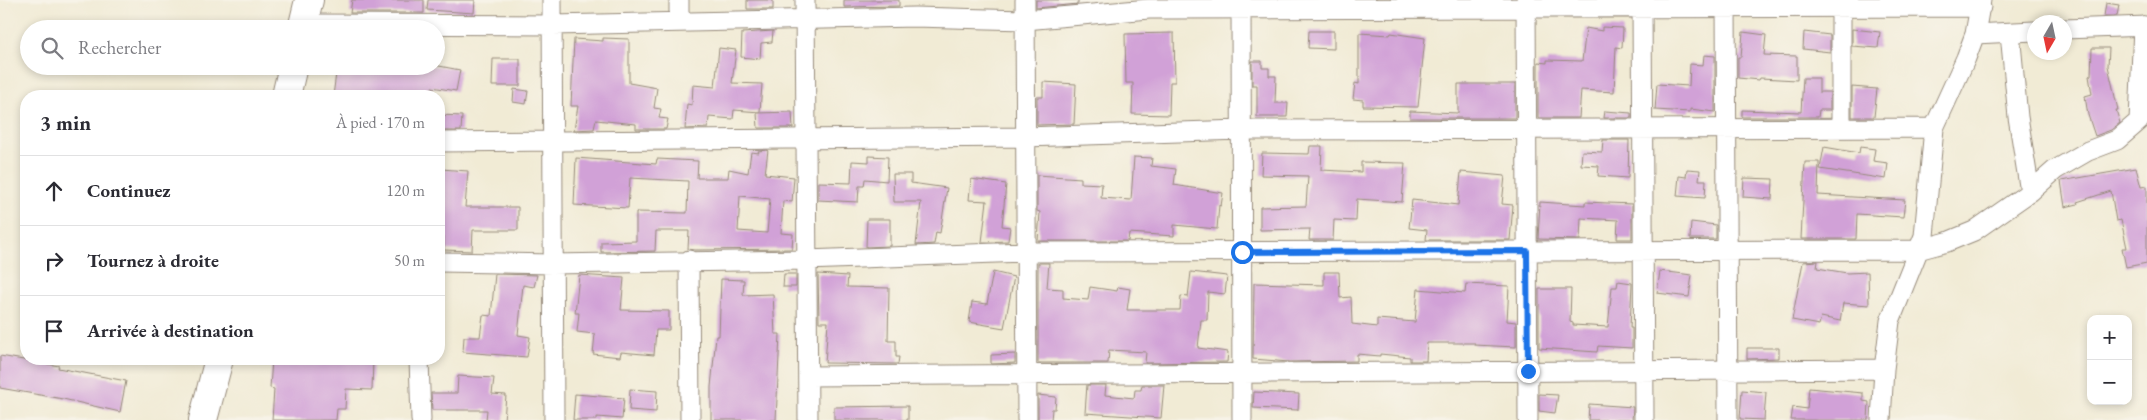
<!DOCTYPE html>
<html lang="fr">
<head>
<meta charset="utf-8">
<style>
  body { margin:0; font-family:"EB Garamond",serif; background:#f2f2f3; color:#2b2b33 }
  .controls { position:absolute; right:15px; bottom:15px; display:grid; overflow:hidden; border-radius:10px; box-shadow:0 2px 8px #0003 }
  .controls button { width:45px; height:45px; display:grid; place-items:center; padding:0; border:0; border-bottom:1px solid #e1e1e2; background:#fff; color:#2b2b33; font:25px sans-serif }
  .compass { position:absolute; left:2027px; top:15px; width:45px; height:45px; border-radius:50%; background:#fff; box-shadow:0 2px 8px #0003; rotate:189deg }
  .stop { position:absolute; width:15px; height:15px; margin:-11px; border:4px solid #1a73e8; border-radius:50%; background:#fff }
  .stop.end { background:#1a73e8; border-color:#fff; box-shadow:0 1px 5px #0008 }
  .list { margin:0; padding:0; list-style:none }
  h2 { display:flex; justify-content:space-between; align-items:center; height:65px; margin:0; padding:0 20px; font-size:21px }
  h2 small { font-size:16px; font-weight:400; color:#7c7c81 }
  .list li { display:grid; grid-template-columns:32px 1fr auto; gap:15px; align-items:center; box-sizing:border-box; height:70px; padding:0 20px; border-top:1px solid #e1e1e2 }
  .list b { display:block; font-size:19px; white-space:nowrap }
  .list em { font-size:16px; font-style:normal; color:#7c7c81 }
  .icon { flex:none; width:28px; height:28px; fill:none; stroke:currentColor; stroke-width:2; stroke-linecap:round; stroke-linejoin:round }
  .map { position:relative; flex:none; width:2147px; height:420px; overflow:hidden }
  .search { position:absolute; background:#fff; box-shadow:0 2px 8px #0003; left:20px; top:20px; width:425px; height:55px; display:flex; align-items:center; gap:12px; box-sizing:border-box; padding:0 18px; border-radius:28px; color:#7c7c81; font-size:19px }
  .panel { position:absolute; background:#fff; box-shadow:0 2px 8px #0003; left:20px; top:90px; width:425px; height:275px; border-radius:20px }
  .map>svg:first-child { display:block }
  .building { fill:#d1a1d7; fill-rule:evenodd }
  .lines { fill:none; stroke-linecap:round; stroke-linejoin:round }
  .minor-casing { stroke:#968a7a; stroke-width:21 }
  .highway-casing { stroke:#968a7a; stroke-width:30 }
  .minor { stroke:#fff; stroke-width:19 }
  .highway { stroke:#fff; stroke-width:28 }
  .route { stroke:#1a73e8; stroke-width:6 }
</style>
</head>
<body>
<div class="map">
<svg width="2147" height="420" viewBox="0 0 2147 420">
  <rect width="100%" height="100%" fill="#f7f3e8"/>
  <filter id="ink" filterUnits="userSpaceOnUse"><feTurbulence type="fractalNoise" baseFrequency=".02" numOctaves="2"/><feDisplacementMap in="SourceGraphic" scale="10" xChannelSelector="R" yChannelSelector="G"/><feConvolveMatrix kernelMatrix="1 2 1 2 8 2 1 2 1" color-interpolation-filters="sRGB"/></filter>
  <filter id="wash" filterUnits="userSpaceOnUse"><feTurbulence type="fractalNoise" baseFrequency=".0096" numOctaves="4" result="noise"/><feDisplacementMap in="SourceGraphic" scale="20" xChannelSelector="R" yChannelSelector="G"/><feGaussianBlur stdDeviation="1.12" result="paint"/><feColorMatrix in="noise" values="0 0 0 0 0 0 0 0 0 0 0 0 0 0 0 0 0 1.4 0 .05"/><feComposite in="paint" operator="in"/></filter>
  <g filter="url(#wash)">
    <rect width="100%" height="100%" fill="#f1ebd5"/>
    <g id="blocks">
      <path class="building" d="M352,0h72v13h-74z
        M428,0h47l-1,13 -47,-3z
        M747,0h26v9h-26z
        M844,0h55v6l-55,1z
        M1036,0h42v4l-42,4z
        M2106,3l13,2 -2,11h-13z
        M1602,27l21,1 -1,20 -6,-1 -2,45 -33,-2 -2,28h-41v-56l9,1v-3l35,1 4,-33 16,3z
        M1852,29l28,3 -2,16 -26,-2z
        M773,31l-1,11 -11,1 -1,16 -19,-2 1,-24z
        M1309,31h25v18l-26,-1z
        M1743,32l23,3 -2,20 33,1v24l-37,-2 -1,2 -21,-2v-21h3z
        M1804,32l26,3v17l-27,-3z
        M1174,33l1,49h-5l-1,33 -37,-1 1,-31h-7l-1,-49z
        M1359,33l31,2 1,-2 34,5 -7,69 -55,-1v-6l-10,-1 2,-16 4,1z
        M603,38l26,1v44l28,5 -3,20 7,1 -2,9 9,1 -2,10h-30v-5l-40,-4 -2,9 -20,1 4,-24h-7l3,-67 29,2z
        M719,48l17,2 -4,33 30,1 -2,28 -26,-2 -1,9 -24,-2 -1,11 -23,1 2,-25 5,1 1,-20 22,2z
        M2092,48h17l-1,18 10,44h-2l4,13 -9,7 -16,6 -7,-21 -3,-19 7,-2 -3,-18 2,-1z
        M1704,55l11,1v56l-25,-3v3l-35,-2 2,-26 32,2 1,-22 13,1z
        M493,59h27v27h-28z
        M1252,61h10v7h7v8h7l-1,27h13l-1,14h-30v-32h-5z
        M337,66h102l21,4 -4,21 -24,-4 -2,9h-97z
        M1803,78h16v14h11v18h-11l-1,7h-76v-7l59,2z
        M1043,82l33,2 -2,40 -37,1v-28h6z
        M1458,84h57v34h-105v-7l48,2z
        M1852,87l25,2 -3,28h-22z
        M514,89l14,2 -2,13 -13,-2z
        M1605,111l26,2v5h-27z
        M792,112l1,16h-35l-1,-15z
        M439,115l23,1 -1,15h-22z
        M1603,140h26l-1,38 -30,-2 1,-10 -18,-1 1,-14 20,1z
        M1310,146h12l-1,24 40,2v-10l44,1 -3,39 -45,-3 -1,22 -22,-1 -1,20h-24l1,-11 -50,1v-23l46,-1 2,-30 -47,-1 1,-22 47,1z
        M1824,147l35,6 1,-6 15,2 -2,12 15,2 -2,16 -66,-10z
        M768,150l-3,24 29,3 -2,25 -9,-1 -2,32 12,1 -1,15 -97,1 -7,-1 1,-18h-33l-1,20 -54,1v-10l35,-1v-29l51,1 1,-32 -58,-3 -2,30 -54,-3 2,-47 80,6 1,-5 41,2 -1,17h31l1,-9 19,4 3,-21 8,1 -1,-2zM740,196l30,3 -3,34 -29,-2z
        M869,156l19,1 -1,24 -22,-2 -1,7h-5l-1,16 -40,-2v-18l33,1 1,-22 17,1z
        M1134,157l18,1 -1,8 25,3 -2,16 49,8 -2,13 -2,-1 -2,24 -43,-4v11l-45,-3 -1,8h-90l2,-29 -3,-1v-36l44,3v5l21,1 -1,14 30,2z
        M1805,162h14l-1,33 87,5 -2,17 -46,-3 -1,25h-55z
        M2136,168l5,19 6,-1v77l-21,4 -4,-19h5l-6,-28 -5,1 -5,-30 -34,11 1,2 -13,3 -4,-26z
        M441,169l27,2 -3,36h53v23h-45l-1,21 -28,-1v-14h-5v-55z
        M1687,169l13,1 -1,10h7l-1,18 -28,-2 2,-20 7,1z
        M1461,172l44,4 -3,28 11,1 -3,35h-84l1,-10 -18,-2 3,-28 46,5z
        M893,174h18v9l36,5 -7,45 -4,-1 -2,12 -18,1 5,-43h-27z
        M1744,178l29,1 -1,20 -29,-2z
        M971,179l35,5 -4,42 8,1 -2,14 -26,1 5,-41 -18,-1z
        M1540,202l45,3v-3l47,2v35h-15l1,-19 -37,-2 -1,22 -42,-1z
        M867,219h23v27l-24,1z
        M1691,222l25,3v14h-26z
        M1818,261l-1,7 30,5 21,-1 1,33 -26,-2 -3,18 -19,-4 -2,8 -27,-5 11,-58z
        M1038,263h11l-2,25 16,1v9l25,2 2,-13 27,4 1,-4 12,2 -3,21h53l1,-14 7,1 3,-25 36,4 -2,18 -17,-2 -1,28h-6l-3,28 30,4 -1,10 -82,1 1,-11 -37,-2 -1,13h-70z
        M1660,271l32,4 -3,22 -32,-4z
        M993,272l21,5 -10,51 -35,-6 3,-20 15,2z
        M1324,272h15l1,26 11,-1 1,27 25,3v-8l38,3 3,-33 47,4 1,-9 43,2 -2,35 9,1v25l-42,-2 1,-2h-48l-1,18h-16v-4l-30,-3v2l-23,-2v7l-68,1 -36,-3 1,-76 70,2z
        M495,274l42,1 -3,12 -11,-2 -5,50 12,2 -3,20 -64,-5 1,-15h16l3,-22 8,1z
        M784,274h12v13h-13z
        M818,274l30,2 -1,11 42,1 -1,53h8v16h3l-1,7 -73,-1 3,-41h-9z
        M579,275l45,3 -3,32 48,1v19h-13l-2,25 -33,-3 -1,5 -27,-3 2,-20 -18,-2 2,-19h-4z
        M721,279l23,1 -1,15 30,-1 2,40h5l-4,86h-65v-33l5,-51h3z
        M1618,281l14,2 -2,45h2v20l-34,-2 -1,6 -58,-4v-59h32l-1,33 3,1v2l35,2 4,-40h5z
        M1747,348h32v10l-32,1z
        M1015,354v9l-24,1v-9z
        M0,356l59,10 -1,2 68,13 -6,31 -57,-13 -63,-11z
        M272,359h101l-1,31 -26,-1 -1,20h-8l-1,11h-64l2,-31 -4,-1z
        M458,376l36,2 -2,16 14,1 -2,25h-18l1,-10h-55l-1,-17h26z
        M1087,385h19l-1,10 29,3 1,-8h6l1,-5h22l-3,33 -76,-5z
        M1809,388l54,5v8l6,1 -1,18h-77l2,-13 14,2z
        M630,389l27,2 -1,21 -27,-2z
        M1742,390l24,2 -2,28 -24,-1z
        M1254,392l45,2 -1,16 -45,-2z
        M575,394l49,4 -2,21 -25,-2v3h-24z
        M1539,394l19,1 -3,18 -16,-2z
        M1038,395l18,2 -1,12h-3l-1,11h-13z
        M1589,404l44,3 -1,13h-44z
        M908,406v14h-74v-13z"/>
    </g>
  </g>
  <g filter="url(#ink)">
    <use href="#blocks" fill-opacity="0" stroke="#968a7a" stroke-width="1"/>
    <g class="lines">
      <defs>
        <path id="minor" d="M552,0l2,420
          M679,0v21
          M805,0l3,420
          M1025,0l2,420
          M1241,0l1,420
          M1526,0l2,420
          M1642,0l2,420
          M1726,0l2,420
          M1841,8v120
          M304,24l249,1 362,-8 110,3 124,-11 832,-2
          M2064,29l83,-3
          M2010,33l8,84 12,75
          M1975,34l59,-3
          M439,142l586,-5 216,-7 693,-2
          M689,260l1,160
          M439,262l113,2 254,-4 220,-8 892,-2 29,-8 27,-11 56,-39 25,-22 33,-19 29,-11 22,-19 4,-95
          M419,359l2,61
          M808,376l1076,-7
          M1881,420l3,-51 6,-48 34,-85 10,-108 32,-70 9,-24 6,-34"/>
        <path id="highway" d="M302,29l7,-29
          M286,96l7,-30
          M203,420l16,-61"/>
      </defs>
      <use href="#minor" class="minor-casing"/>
      <use href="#highway" class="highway-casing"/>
      <use href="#minor" class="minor"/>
      <use href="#highway" class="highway"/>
    </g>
  </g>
  <g class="lines" filter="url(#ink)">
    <path class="route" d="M1242,252l285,-1 1,120"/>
  </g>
</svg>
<div class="controls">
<button>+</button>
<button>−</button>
</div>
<svg class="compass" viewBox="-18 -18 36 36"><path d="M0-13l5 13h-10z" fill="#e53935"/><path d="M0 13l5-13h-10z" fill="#7c7c81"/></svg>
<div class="stop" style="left:1242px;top:252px"></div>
<div class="stop end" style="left:1528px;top:371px"></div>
<div class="search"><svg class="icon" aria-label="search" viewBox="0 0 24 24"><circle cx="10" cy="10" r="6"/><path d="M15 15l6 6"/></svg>Rechercher</div>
<section class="panel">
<h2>3 min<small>À pied · 170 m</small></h2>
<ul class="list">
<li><svg class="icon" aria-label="ahead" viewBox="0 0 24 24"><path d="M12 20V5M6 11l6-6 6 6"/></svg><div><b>Continuez</b></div><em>120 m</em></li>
<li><svg class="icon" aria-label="right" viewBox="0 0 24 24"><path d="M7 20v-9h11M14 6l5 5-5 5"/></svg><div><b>Tournez à droite</b></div><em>50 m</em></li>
<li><svg class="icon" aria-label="arrive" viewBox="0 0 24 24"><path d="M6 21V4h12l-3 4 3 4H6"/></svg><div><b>Arrivée à destination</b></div></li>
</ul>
</section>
</div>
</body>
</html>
